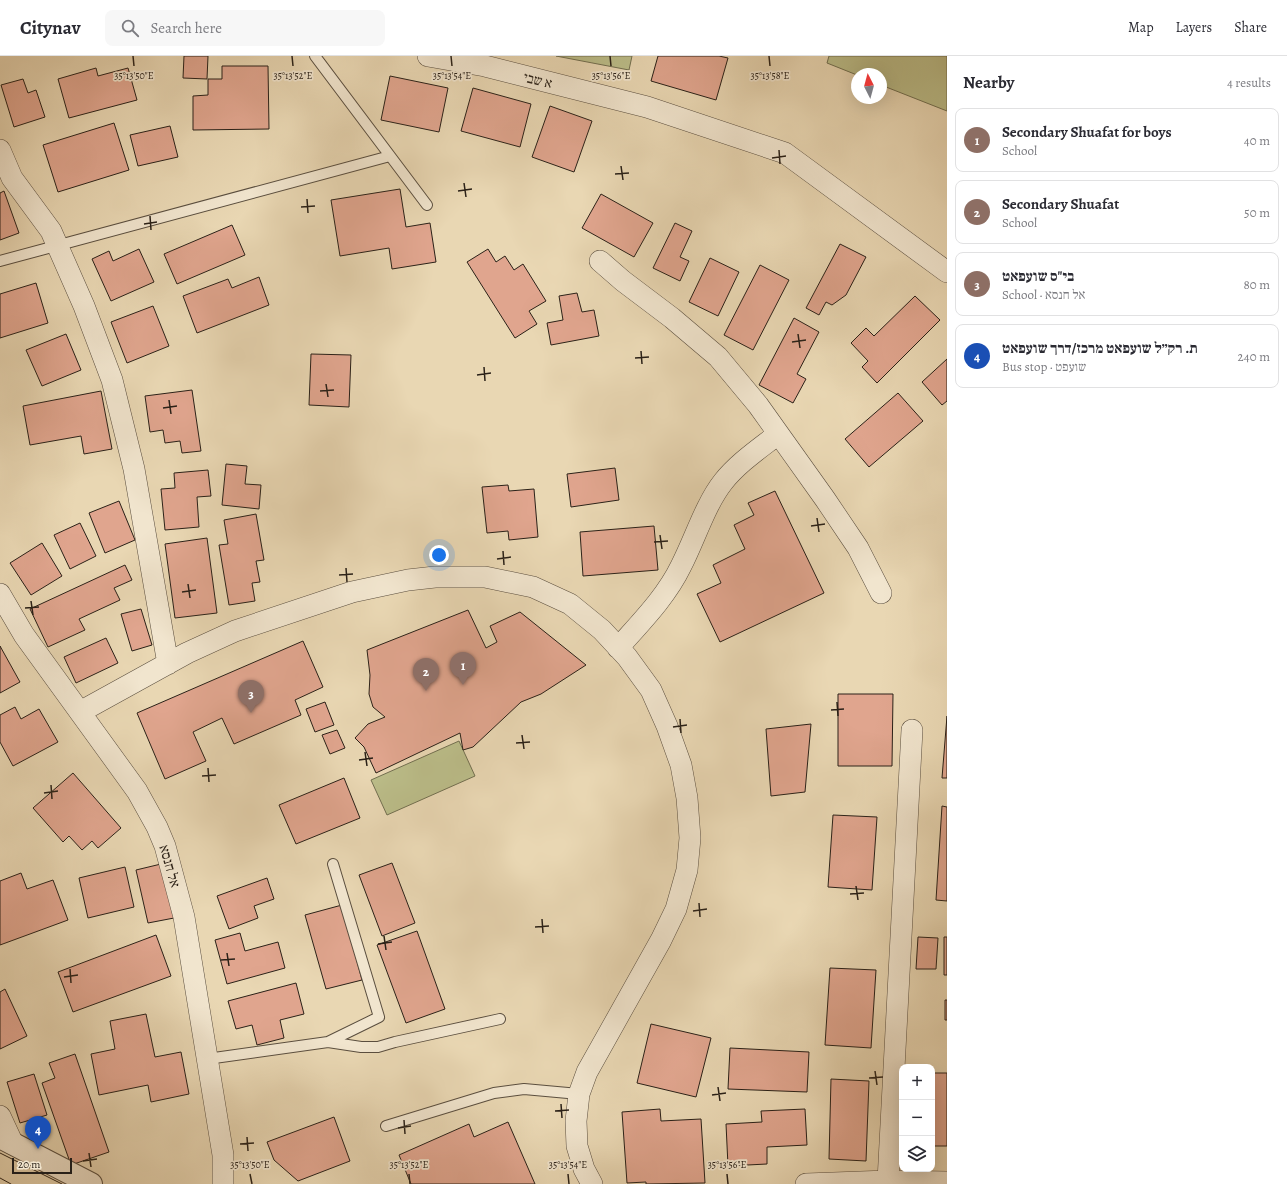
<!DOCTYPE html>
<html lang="en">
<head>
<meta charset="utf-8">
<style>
  body { margin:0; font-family:Alegreya,"Frank Ruhl Libre",serif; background:#f7f7f7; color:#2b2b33 }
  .controls { position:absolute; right:12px; bottom:12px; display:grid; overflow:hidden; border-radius:8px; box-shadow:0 4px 16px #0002 }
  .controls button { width:36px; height:36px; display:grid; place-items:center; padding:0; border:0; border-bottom:1px solid #e1e1e2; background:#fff; color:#2b2b33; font:20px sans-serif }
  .compass { position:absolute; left:851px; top:12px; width:36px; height:36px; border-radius:50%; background:#fff; box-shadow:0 4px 16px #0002; rotate:354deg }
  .scale { position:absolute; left:12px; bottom:10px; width:60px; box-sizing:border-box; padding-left:4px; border:2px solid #2a2118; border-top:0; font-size:11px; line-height:14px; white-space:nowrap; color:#2a2118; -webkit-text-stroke:3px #f1e5ce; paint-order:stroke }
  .you { position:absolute; left:439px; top:499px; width:14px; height:14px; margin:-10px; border:3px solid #fff; border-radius:50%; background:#1a73e8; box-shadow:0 0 0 6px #1a73e833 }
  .badge { display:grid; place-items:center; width:26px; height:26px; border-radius:50%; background:#2563eb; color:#fff; font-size:13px; font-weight:700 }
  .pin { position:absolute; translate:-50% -33px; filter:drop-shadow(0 1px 2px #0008) }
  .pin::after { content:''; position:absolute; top:21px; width:14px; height:12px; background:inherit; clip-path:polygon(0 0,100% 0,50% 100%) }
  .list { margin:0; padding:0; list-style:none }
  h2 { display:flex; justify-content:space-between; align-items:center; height:52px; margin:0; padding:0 16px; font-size:17px }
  h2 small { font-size:13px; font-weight:400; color:#7c7c81 }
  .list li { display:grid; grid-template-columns:26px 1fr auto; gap:12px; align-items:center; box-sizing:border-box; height:64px; margin:0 8px 8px; padding:0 8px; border:1px solid #e1e1e2; border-radius:8px }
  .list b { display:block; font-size:15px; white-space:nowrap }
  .list p { margin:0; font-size:13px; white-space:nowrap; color:#7c7c81 }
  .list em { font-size:13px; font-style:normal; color:#7c7c81 }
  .icon { flex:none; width:22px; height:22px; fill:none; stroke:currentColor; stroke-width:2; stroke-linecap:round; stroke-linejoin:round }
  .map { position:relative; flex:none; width:947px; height:1128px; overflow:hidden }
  header { display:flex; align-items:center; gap:24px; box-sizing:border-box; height:56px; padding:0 20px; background:#fff; border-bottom:1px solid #e1e1e2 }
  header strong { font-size:19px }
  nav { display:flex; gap:22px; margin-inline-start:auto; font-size:14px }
  .search { width:280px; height:36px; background:#f7f7f7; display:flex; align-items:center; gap:10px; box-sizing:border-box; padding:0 14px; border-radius:8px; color:#7c7c81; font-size:15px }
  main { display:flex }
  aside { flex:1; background:#fff }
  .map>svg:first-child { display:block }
  .green { fill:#bbbd89; stroke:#726f50 }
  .building { fill:#e0a58e; stroke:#2a2118 }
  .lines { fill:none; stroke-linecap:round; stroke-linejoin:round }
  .service-casing { stroke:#5a4e3f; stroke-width:12 }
  .minor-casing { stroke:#5a4e3f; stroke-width:22 }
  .tertiary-casing { stroke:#5a4e3f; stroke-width:24 }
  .service { stroke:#f1e5ce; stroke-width:10 }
  .minor { stroke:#f1e5ce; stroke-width:21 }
  .tertiary { stroke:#f1e5ce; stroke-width:22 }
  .tram { stroke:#2a2118; stroke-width:1 }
  .ticks { fill:none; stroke:#2a2118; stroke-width:1.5 }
  .labels { text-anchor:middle; stroke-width:3.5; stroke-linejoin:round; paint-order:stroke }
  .street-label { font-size:14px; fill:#2a2118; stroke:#f1e5ce }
  .ticks-label { font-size:10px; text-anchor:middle; fill:#2a2118; stroke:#f1e5ce; stroke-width:3.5; stroke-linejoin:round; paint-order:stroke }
</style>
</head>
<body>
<header>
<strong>Citynav</strong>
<div class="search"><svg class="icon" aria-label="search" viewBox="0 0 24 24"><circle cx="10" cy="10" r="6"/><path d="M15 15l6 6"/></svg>Search here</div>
<nav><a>Map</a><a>Layers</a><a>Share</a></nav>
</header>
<main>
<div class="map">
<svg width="947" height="1128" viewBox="0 0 947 1128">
  <rect width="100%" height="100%" fill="#e9d7b3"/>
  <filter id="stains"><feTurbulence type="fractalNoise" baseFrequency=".005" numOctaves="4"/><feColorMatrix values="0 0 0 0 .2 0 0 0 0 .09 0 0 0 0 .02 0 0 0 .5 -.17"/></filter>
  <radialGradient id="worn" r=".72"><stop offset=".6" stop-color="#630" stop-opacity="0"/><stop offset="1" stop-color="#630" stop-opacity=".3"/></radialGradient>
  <path class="green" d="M556,0h76l-3,14z
    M829,0h118v55l-66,-26v-11h-24v1l-30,-12z
    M459,685l16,35 -88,39 -16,-35z"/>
  <path class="building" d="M184,0h24l-1,23 -24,-1z
    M658,0h61l9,2 -12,42 -65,-19z
    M222,10h46l1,63 -76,1v-34l15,-1v-16h14z
    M96,12l2,8 30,-8 9,32 -68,18 -11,-39z
    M390,20l58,12 -9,44 -58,-12z
    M23,23l5,14 8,-3 9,27 -31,10 -13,-42z
    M473,32l58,16 -11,43 -59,-16z
    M550,50l42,15 -18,51 -42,-15z
    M114,67l15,47 -71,22 -15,-47z
    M170,70l8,31 -40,9 -8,-31z
    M400,133l6,38 24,-4 6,39 -44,7 -3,-21 -49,8 -9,-56z
    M4,135l15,42 -19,7v-47z
    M601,138l52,29 -19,34 -52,-29z
    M675,167l17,8 -12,26 9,4 -9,20 -27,-13z
    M232,169l13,30 -68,29 -13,-30z
    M840,188l26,13 -20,38 -14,10 -6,-3 -7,13 -13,-7z
    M139,193l15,33 -43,19 -19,-42 17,-8 4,10z
    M488,193l8,13 9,-6 9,14 9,-6 23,37 -17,10 8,13 -22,14 -48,-76z
    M710,202l29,14 -21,44 -29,-14z
    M760,209l29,15 -36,70 -29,-15z
    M259,221l10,28 -72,28 -14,-37 45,-17 4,9z
    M36,227l12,40 -48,15v-44z
    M577,237l5,19 12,-2 5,26 -48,9 -4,-22 16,-3 -4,-24z
    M915,240l25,24 -63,63 -15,-16 6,-6 -17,-18 15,-15 8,8z
    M153,250l16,40 -42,17 -16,-41z
    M794,262l25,14 -22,42 9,5 -13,24 -34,-18z
    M66,278l15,36 -39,16 -16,-36z
    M311,298l40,1 -2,52 -40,-2z
    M947,303v42l-5,4 -20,-23z
    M192,334l9,61 -19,2 -2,-12 -15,2 -2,-13 -13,2 -5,-36z
    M101,335l11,58 -28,5 -3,-18 -51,9 -7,-39z
    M898,337l25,28 -54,46 -24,-28z
    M226,408l21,2 -2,18 16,1 -2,24 -37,-4z
    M615,412l4,32 -48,7 -4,-33z
    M208,414l3,26 -14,1 2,30 -34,3 -4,-41 14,-1 -1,-15z
    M508,429l1,6 25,-2 4,48 -29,3 -1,-9 -21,2 -5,-46z
    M775,435l49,102 -104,49 -23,-48 24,-11 -8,-18 32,-16 -11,-24 20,-10 -6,-12z
    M119,445l16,39 -30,13 -16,-40z
    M256,458l8,46 -8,1 4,21 -8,1 3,18 -26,4 -10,-60 9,-1 -4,-24z
    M80,467l16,33 -26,13 -16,-34z
    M654,470l4,44 -75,6 -3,-44z
    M207,482l10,75 -42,5 -10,-74z
    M42,487l20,33 -31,19 -21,-32z
    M125,509l7,15 -18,8 6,12 -41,19 6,11 -37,17 -18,-38z
    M141,553l11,36 -20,6 -11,-37z
    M468,554l18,38 11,-6 -7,-16 30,-14 66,53 -45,29 -20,8 -48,45 -10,3 -3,-17 -84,40 -12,-26 -9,-9 13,-14 17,-7 -12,-10 -4,-13 1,-19 -3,-25z
    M106,582l12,25 -42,20 -12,-26z
    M303,585l20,46 -28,13 6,15 -67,29 -12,-26 -29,14 13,29 -41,18 -28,-66z
    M0,590l20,36 -20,11z
    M838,638h55l-1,72h-54z
    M325,646l9,23 -19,7 -9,-23z
    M15,651l6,12 18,-10 19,33 -45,24 -13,-24v-27z
    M947,660v62h-5z
    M811,668l-6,68 -34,4 -5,-67z
    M337,674l8,18 -15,6 -8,-19z
    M73,717l48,55 -23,20 -6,-7 -10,9 -13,-14 -6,6 -30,-34z
    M344,722l16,40 -64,26 -17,-39z
    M942,750l5,1v94l-11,-1z
    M833,759l44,2 -5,73 -44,-3z
    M392,807l23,60 -33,13 -23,-61z
    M161,808l13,54 -26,5 -12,-53z
    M125,811l9,40 -46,11 -9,-40z
    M21,817l6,16 26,-9 15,40 -68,25v-64z
    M267,822l7,21 -20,7 4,12 -29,11 -12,-33z
    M342,849l20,75 -36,9 -21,-74z
    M417,875l28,78 -39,14 -29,-78z
    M240,877l5,18 33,-9 7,26 -58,16 -12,-44z
    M156,879l15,41 -98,36 -15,-40z
    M918,881l20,1 -2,31h-20z
    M944,881h3v38h-3z
    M830,912l46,2 -5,78 -46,-3z
    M296,927l8,31 -24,6 4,18 -27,7 -5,-20 -16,4 -8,-28z
    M5,933l22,47 -27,13v-57z
    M945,944h2v20h-2z
    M146,958l9,43 26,-5 8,42 -38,8 -3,-17 -49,10 -8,-41 24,-5 -5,-28z
    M651,968l60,14 -15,59 -59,-14z
    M730,992l79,4 -2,40 -79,-3z
    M75,998l34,98 -38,13 -29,-82 13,-5 -6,-15z
    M932,1017h15v73h-15z
    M34,1018l13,41 -27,8 -13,-41z
    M831,1023l38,2 -3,80 -37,-2z
    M660,1053l1,12 40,-2 4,64 -59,1v-2l-19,1 -5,-71z
    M805,1053l2,36 -40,2v17l-39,2 -2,-42 36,-2 -1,-11z
    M334,1061l16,44 -52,20 -24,-21 -7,-18z
    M508,1066l27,62h-124l-12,-29 70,-31 5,13z"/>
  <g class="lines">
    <defs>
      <path id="service" d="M315,0l112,149
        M0,205l390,-105
        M328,986l51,-25 -46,-153
        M207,1003l121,-17 33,5h17l17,-5 105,-23
        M386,1070l108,-33 30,-4 55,5"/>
      <path id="minor" d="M428,0l57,10 162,41 138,46 162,119
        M0,94l12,28 39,53 33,75 28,74 22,89 34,195
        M600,205l23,20 49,37 46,39 40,48 67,94 33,49 23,45
        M0,538l24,41 113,156 20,36 8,19 19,71 39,238v29
        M618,592c23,-26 48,-51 63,-82 14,-27 24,-61 42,-84 15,-19 36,-33 55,-48
        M80,656l107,-59 48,-22 117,-39 56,-12 27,-3h50l48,10 37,17 32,26 25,27 24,33 16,36 14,39 6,33 3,40 -3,32 -11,39 -15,31 -74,132 -8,22 -3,27 1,25 7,23 8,15
        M0,1060l13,28
        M888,1125l24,-451
        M806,1128l82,-3 59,1"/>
      <path id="tertiary" d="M0,1081l91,47"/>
    </defs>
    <use href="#service" class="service-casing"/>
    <use href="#minor" class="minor-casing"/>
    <use href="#tertiary" class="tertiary-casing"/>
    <use href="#service" class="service"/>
    <use href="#minor" class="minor"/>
    <use href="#tertiary" class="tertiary"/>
    <path class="tram" d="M0,1097l62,31
      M0,1122l11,6"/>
  </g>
  <path class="ticks" d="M133,0l1,10M292,0l1,10M451,0l1,10M610,0l1,10M769,0l1,10M779,94l1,14M772,102l14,-2M621,110l2,14M615,118l14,-1M464,127l2,14M458,135l14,-2M307,143l1,14M301,151l14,-1M150,160l1,14M144,168l13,-2M798,278l2,14M792,286l14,-2M641,295l1,13M635,302l14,-1M484,311l1,14M477,319l14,-2M326,328l2,13M320,335l14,-1M169,344l2,14M163,352l14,-2M817,462l2,14M811,470l14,-2M660,479l2,14M654,486l14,-1M503,495l1,14M497,503l14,-2M346,512l1,14M339,519l14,-1M188,528l2,14M182,536l14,-2M31,545l2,14M25,552l14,-1M837,646l1,14M831,654l13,-1M680,663l1,14M673,671l14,-2M522,679l2,14M516,687l14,-1M365,696l2,14M359,704l14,-2M208,712l1,14M202,720l14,-1M51,729l1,14M44,737l14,-2M856,830l2,14M850,838l14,-1M699,847l1,14M693,855l14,-2M542,863l1,14M535,871l14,-1M384,880l2,14M378,888l14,-2M227,897l2,13M221,904l14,-1M70,913l1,14M64,921l14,-2M875,1015l2,14M869,1022l14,-1M718,1031l2,14M712,1039l14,-2M561,1048l1,14M555,1055l14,-1M404,1064l1,14M398,1072l13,-2M247,1081l1,14M240,1088l14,-1M89,1097l2,14M83,1105l14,-2M250,1118l2,10M409,1118l1,10M568,1118l1,10M727,1118l1,10"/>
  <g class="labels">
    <g class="street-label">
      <text transform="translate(538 24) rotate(14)" y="5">א שבי</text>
      <text transform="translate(170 810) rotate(74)" y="5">אל חנסא</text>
    </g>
  </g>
  <g class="ticks-label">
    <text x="134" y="23">35°13'50"E</text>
    <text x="293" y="23">35°13'52"E</text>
    <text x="452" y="23">35°13'54"E</text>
    <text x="611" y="23">35°13'56"E</text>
    <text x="770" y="23">35°13'58"E</text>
    <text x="250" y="1112">35°13'50"E</text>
    <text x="409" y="1112">35°13'52"E</text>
    <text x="568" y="1112">35°13'54"E</text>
    <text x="727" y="1112">35°13'56"E</text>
  </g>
  <rect width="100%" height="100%" filter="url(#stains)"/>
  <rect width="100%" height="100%" fill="url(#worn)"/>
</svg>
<div class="controls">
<button>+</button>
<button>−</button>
<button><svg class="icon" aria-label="layers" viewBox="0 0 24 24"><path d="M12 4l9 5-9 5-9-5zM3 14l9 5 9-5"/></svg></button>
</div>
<svg class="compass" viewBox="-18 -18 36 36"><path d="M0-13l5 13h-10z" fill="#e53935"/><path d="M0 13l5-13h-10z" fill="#7c7c81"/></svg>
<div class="scale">20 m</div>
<div class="you"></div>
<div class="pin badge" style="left:463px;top:629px;background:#8d6e63">1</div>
<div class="pin badge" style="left:426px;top:635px;background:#8d6e63">2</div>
<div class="pin badge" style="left:251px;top:657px;background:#8d6e63">3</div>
<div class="pin badge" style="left:38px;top:1093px;background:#1a4fb4">4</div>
</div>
<aside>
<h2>Nearby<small>4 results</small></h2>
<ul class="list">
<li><span class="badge" style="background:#8d6e63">1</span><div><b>Secondary Shuafat for boys</b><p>School</p></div><em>40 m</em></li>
<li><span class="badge" style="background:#8d6e63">2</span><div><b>Secondary Shuafat</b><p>School</p></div><em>50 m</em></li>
<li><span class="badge" style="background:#8d6e63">3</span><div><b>בי&quot;ס שועפאט</b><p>School · אל חנסא</p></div><em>80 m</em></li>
<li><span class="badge" style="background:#1a4fb4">4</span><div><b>ת. רק״ל שועפאט מרכז/דרך שועפאט</b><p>Bus stop · שועפט</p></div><em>240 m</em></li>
</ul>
</aside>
</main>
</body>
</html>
